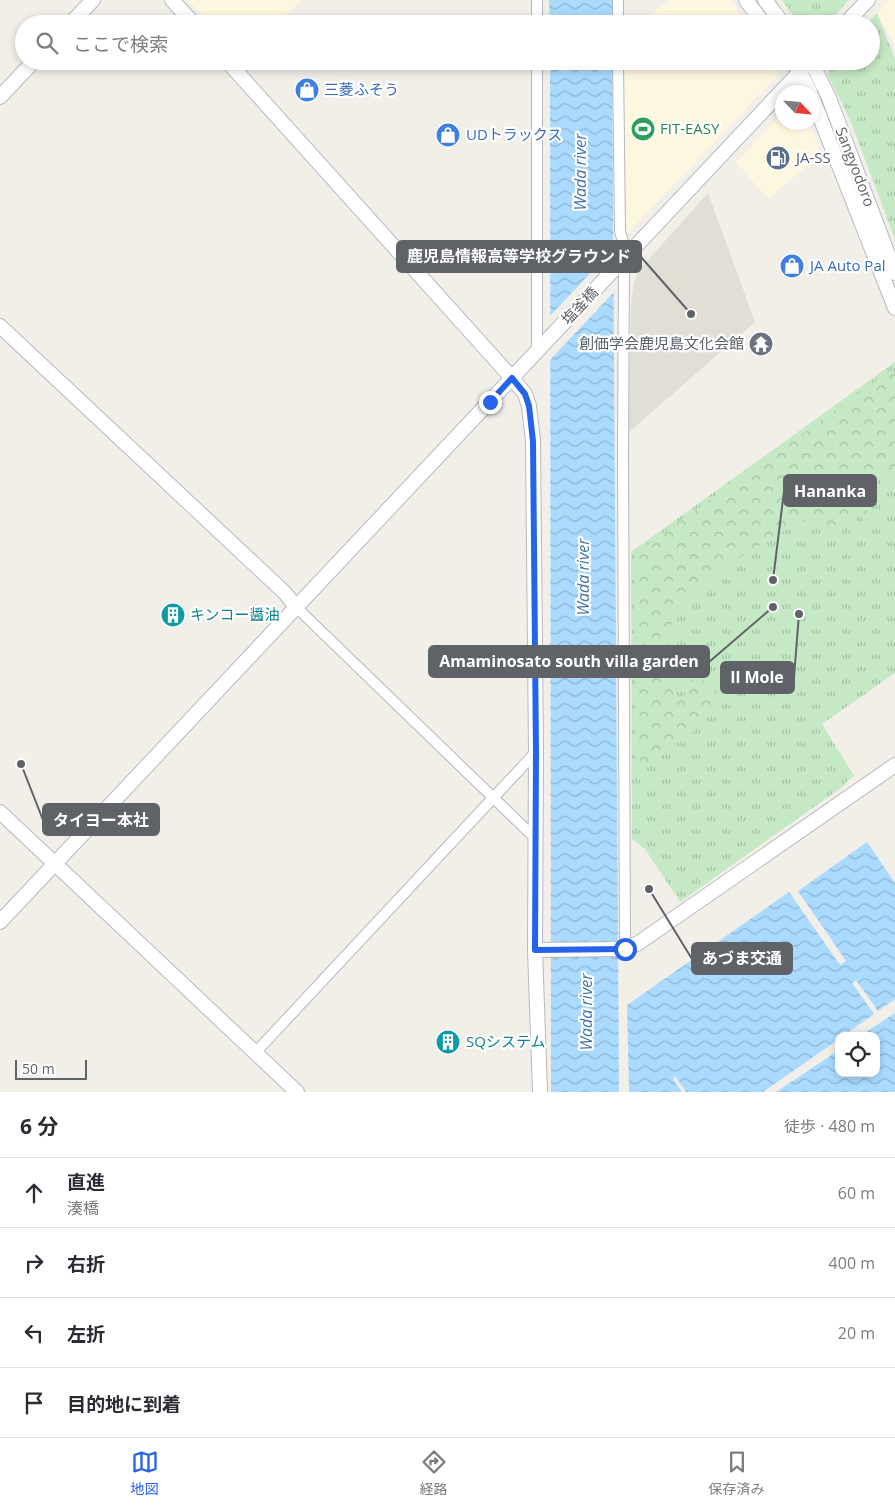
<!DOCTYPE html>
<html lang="ja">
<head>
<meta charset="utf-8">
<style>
  body { margin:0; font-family:"Open Sans","Noto Sans JP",sans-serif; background:#f7f7f7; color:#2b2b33 }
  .controls { position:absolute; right:15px; bottom:15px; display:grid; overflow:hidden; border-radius:10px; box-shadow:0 2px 8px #0003 }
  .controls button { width:45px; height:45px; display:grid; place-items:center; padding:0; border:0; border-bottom:1px solid #e1e1e2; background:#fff; color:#2b2b33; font:25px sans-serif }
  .compass { position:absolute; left:775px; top:85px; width:45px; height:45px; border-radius:50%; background:#fff; box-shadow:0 2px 8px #0003; rotate:116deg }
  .scale { position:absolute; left:15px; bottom:12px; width:72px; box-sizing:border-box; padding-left:5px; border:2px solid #5f6368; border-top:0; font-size:14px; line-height:18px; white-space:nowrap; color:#5f6368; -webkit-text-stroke:4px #fff; paint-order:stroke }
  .stop { position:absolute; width:15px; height:15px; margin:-11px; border:4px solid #2563eb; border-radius:50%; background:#fff }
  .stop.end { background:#2563eb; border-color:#fff; box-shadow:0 1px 5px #0008 }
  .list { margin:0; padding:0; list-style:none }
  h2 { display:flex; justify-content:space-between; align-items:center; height:65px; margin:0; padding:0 20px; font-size:21px }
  h2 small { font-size:16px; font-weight:400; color:#7c7c81 }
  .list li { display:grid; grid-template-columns:32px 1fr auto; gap:15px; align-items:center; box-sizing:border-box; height:70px; padding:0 20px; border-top:1px solid #e1e1e2 }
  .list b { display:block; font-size:19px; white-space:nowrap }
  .list p { margin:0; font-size:16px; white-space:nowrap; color:#7c7c81 }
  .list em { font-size:16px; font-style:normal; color:#7c7c81 }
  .icon { flex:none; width:28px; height:28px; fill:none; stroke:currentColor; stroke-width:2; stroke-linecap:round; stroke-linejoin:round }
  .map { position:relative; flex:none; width:895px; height:1092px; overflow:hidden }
  .search { position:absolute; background:#fff; box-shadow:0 2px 8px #0003; left:15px; right:15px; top:15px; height:55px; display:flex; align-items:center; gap:12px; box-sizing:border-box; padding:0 18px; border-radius:28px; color:#7c7c81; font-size:19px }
  .sheet { height:345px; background:#fff }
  nav { display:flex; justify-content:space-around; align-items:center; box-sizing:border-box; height:70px; border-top:1px solid #e1e1e2; background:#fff; font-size:14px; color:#7c7c81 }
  nav a { display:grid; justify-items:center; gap:2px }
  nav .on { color:#2563eb }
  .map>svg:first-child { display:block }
  .commercial { fill:#fef7e0 }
  .education { fill:#e1ded6 }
  .grass { fill:url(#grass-tufts) }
  .forest { fill:url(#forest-crowns) }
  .water { fill:url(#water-waves) }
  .pier { fill:#f1efe8 }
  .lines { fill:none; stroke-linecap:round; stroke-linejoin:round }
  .street-casing { stroke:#b5b8bc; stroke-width:12 }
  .secondary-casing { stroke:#b6babf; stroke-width:16 }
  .street { stroke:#fff; stroke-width:10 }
  .secondary { stroke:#fff; stroke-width:14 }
  .route { stroke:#2563eb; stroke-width:6 }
  .labels { text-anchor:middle; stroke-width:4.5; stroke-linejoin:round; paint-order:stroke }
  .shop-label { font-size:15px; fill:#366cbe; stroke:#fff; text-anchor:start }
  .leisure-label { font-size:15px; fill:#27864d; stroke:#fff; text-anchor:start }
  .service-label { font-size:15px; fill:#4e5e75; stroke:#fff; text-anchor:start }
  .street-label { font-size:15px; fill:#5f6368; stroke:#fff }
  .worship-label { font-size:15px; fill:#5b616d; stroke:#fff; text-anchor:end }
  .culture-label { font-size:15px; fill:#0d838f; stroke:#fff; text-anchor:start }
  .water-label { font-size:16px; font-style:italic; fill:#4174aa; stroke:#fff }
  .leader { fill:none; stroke:#5f6368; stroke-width:2 }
  .callout-dot { fill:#5f6368; stroke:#fff; stroke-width:2 }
  .callout { fill:#5f6368; stroke:#5f6368; stroke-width:2 }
  .callout-label { font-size:16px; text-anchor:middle; font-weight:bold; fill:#fff }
</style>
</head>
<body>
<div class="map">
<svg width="895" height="1092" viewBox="0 0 895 1092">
  <defs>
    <pattern id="grass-tufts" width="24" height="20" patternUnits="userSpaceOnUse" patternTransform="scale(1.25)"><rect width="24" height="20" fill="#c5e8c5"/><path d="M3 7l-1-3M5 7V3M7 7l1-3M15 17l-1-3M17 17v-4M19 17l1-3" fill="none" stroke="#a3c0a4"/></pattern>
    <pattern id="forest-crowns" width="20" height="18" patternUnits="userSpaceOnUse" patternTransform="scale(1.25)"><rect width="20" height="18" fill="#c5e8c5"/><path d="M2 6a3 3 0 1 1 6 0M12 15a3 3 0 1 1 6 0" fill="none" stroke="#a3c0a4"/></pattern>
    <pattern id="water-waves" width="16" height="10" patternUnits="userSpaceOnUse" patternTransform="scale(1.25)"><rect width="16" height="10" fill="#aadaff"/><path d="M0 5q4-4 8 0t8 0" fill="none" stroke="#8eb4d2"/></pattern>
  </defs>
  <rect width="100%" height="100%" fill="#f1efe8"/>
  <path class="commercial" d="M188,0h115l-27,24h-67z
    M670,0h61l17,24h-110z
    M889,0h6v47l-18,-34z
    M622,61h153l3,5 -1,10 -150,158 -3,-2z
    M782,114v8l27,1 12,30 -53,46 -32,-37z"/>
  <path class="education" d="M708,193l47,129 -127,111 3,-128 3,-23 7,-14z"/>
  <path class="grass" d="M782,0h67l-22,24h-28z
    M877,13l18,46v180l-45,-119 -22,-45 2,-12 2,-2h39v-37h-4z
    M895,362v311l-73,51 32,52 -10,8 1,1 -165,117 -35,-53 -13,-10 -1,-287z"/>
  <path class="forest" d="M892,370l3,5v107l-8,6 -4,-20 -25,17 11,32 2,12 -13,-15 -28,13 -10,2 -10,-12c-26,13 -131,73 -138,98 -1,6 0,14 0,19 0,22 -2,44 2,65l9,-2 10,-16 7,-3 23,18 -31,37 -52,37h-4l-1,-216 77,-56 14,2 33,-29 4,-9z"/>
  <path class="water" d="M549,0h63v24h-62z
    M550,61h62l7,1031h-68z
    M867,842l28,41v116l-17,12 -22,-31 -4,3 22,31 -31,22h-4v3l-76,53h-77l-11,-16 -2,3 9,13h-53l-2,-87 162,-113 51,73 6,-4 -48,-70z
    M895,1013v79h-119l63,-42v23h37v-37h-16z"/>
  <path class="pier" d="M615,247v44l-67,71v-44z"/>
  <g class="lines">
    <defs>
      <path id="street" d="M537,0v24
        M618,0v24
        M618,61l2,170 3,11 1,17 -1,196 2,494
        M537,352v-291
        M296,607l239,231
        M255,1053l281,-301"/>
      <path id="secondary" d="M172,0l22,24
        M746,0l18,24
        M765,0l18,24
        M70,24l23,-24
        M845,24l23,-24
        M227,61l285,317 13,16 4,12 4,35 3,311 -1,198 5,142
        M792,61l8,11 10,20
        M811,61l18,37 66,175
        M0,97l34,-36
        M812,97l83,211
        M0,326l285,267 11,14
        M0,812l297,280
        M0,922l810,-861
        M535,950l87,-1 15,-5 258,-179"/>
    </defs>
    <use href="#street" class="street-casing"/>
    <use href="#secondary" class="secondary-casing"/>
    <use href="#street" class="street"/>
    <use href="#secondary" class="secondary"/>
  </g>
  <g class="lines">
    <path class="route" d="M490,402l22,-24 13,16 4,12 4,35 3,311 -1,198 90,-1"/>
  </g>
  <defs>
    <symbol id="shop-disc" viewBox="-11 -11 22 22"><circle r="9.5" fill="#3f7fe0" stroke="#fff"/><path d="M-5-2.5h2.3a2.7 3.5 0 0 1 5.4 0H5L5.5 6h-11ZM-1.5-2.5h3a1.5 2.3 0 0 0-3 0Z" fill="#fff"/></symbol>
    <symbol id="stadium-disc" viewBox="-11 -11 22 22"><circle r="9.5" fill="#2e9e5b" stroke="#fff"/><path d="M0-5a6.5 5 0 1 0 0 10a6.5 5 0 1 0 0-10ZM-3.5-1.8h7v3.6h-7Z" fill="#fff"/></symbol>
    <symbol id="fuel-disc" viewBox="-11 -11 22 22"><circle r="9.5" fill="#5c6f8a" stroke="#fff"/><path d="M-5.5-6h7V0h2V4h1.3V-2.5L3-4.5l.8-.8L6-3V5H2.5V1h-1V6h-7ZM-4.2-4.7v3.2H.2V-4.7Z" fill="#fff"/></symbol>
    <symbol id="temple-disc" viewBox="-11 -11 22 22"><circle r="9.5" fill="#6b7280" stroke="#fff"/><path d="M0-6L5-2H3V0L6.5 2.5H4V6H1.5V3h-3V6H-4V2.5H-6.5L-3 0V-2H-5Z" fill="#fff"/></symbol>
    <symbol id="building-disc" viewBox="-11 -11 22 22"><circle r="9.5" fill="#0f9aa8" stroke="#fff"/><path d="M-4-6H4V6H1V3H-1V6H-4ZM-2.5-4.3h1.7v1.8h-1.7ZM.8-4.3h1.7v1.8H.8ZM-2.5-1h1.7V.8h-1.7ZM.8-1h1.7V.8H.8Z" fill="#fff"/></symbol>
  </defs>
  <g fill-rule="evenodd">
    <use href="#shop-disc" x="293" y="76" width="28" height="28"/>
    <use href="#stadium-disc" x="629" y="115" width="28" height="28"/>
    <use href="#shop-disc" x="434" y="121" width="28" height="28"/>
    <use href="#fuel-disc" x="764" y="144" width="28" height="28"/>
    <use href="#shop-disc" x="778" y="252" width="28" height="28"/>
    <use href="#temple-disc" x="747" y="330" width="28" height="28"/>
    <use href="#building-disc" x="159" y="601" width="28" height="28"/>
    <use href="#building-disc" x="434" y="1028" width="28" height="28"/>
  </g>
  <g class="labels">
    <g class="shop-label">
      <text x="324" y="95">三菱ふそう</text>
      <text x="466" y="140">UDトラックス</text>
      <text x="810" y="271">JA Auto Pal</text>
    </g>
    <g class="leisure-label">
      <text x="660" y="134">FIT-EASY</text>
    </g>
    <g class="service-label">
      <text x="796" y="163">JA-SS</text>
    </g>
    <g class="street-label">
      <text transform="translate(855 167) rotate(69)" y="5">Sangyodoro</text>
      <text transform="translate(580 306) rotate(-47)" y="5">塩釜橋</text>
    </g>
    <g class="worship-label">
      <text x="744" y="349">創価学会鹿児島文化会館</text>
    </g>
    <g class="culture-label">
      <text x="190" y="620">キンコー醤油</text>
      <text x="466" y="1047">SQシステム</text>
    </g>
    <g class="water-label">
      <text transform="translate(580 172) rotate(-90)" y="6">Wada river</text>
      <text transform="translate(583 577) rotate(-90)" y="6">Wada river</text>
      <text transform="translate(586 1012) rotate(-90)" y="6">Wada river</text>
    </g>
  </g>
  <path class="leader" d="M691 314L641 257M773 580L784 491M773 607L709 662M799 614L794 677M21 764L43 820M649 889L692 959"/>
  <g class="callout-dot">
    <circle cx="691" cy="314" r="5"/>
    <circle cx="773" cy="580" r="5"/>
    <circle cx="773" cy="607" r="5"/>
    <circle cx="799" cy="614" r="5"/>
    <circle cx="21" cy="764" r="5"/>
    <circle cx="649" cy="889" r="5"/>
  </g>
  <g class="callout">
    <rect x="397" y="241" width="244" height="31" rx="5"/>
    <rect x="784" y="475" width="92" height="31" rx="5"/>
    <rect x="429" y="646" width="280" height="31" rx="5"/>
    <rect x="721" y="662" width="73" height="31" rx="5"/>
    <rect x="43" y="804" width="116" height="31" rx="5"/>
    <rect x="692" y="943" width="100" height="31" rx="5"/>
  </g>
  <g class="callout-label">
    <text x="519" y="262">鹿児島情報高等学校グラウンド</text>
    <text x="830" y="497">Hananka</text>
    <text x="569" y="667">Amaminosato south villa garden</text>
    <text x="757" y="683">Il Mole</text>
    <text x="101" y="826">タイヨー本社</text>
    <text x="742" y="964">あづま交通</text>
  </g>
</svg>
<div class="controls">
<button><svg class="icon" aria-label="locate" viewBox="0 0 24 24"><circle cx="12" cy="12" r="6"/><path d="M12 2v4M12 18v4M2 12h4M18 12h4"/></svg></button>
</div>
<svg class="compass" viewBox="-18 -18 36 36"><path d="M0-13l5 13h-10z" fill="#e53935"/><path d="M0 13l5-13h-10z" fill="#7c7c81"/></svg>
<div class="scale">50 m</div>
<div class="stop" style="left:625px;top:949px"></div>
<div class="stop end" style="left:490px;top:402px"></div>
<div class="search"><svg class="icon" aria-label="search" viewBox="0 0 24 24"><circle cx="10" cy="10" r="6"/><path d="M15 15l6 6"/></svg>ここで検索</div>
</div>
<section class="sheet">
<h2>6 分<small>徒歩 · 480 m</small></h2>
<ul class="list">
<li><svg class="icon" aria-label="ahead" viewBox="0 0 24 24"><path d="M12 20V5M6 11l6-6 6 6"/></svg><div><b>直進</b><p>湊橋</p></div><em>60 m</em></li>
<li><svg class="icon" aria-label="right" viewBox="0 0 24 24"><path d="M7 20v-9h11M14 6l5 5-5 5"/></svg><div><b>右折</b></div><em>400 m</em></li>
<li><svg class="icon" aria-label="left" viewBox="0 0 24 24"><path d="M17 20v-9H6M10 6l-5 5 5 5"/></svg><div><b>左折</b></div><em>20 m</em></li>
<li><svg class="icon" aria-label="arrive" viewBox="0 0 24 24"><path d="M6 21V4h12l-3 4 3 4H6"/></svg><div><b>目的地に到着</b></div></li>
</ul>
</section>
<nav>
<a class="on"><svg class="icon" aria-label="map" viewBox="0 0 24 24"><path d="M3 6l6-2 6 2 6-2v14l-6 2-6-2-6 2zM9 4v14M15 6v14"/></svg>地図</a>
<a><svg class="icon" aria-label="directions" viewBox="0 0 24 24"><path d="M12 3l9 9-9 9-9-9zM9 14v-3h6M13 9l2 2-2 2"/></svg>経路</a>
<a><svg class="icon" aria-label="saved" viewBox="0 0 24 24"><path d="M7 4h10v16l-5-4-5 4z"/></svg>保存済み</a>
</nav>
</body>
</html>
